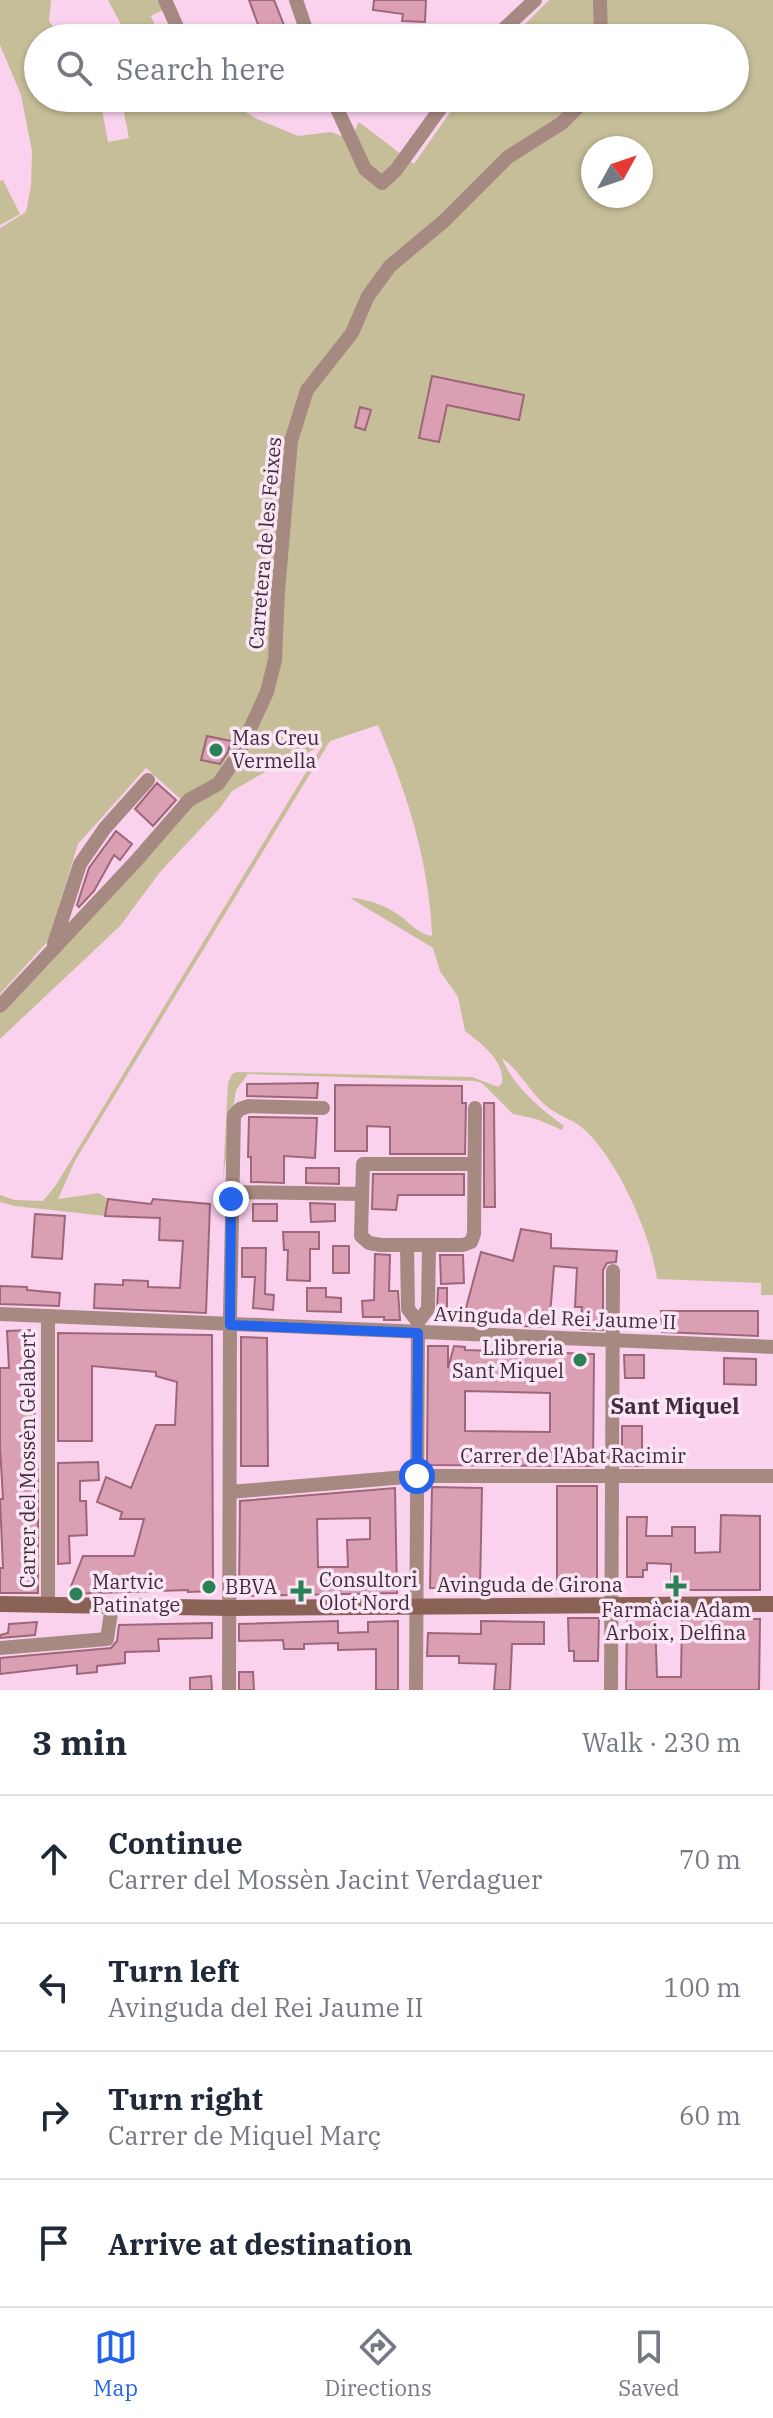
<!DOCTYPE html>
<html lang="en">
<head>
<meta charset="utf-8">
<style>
  body { margin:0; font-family:"IBM Plex Serif",serif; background:#f2f2f3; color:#1f2937 }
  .compass { position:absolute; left:581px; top:136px; width:72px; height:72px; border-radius:50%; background:#fff; box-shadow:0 2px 6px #0004; rotate:50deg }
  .stop { position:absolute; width:24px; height:24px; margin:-18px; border:6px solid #2563eb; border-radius:50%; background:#fff }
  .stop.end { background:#2563eb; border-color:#fff; box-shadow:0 2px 8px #0008 }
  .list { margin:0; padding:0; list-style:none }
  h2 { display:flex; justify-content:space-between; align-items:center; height:104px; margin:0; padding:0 32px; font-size:34px }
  h2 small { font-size:26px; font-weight:400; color:#747a83 }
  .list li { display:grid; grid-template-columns:52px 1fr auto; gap:24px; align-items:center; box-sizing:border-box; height:128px; padding:0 32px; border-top:2px solid #e0e1e3 }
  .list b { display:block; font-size:30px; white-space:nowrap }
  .list p { margin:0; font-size:26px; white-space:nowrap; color:#747a83 }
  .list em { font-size:26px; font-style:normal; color:#747a83 }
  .icon { flex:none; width:44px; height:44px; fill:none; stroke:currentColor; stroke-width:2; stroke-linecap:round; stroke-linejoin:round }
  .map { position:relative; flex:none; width:773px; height:1690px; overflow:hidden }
  .search { position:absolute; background:#fff; box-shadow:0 2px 6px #0004; left:24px; right:24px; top:24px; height:88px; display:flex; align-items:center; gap:20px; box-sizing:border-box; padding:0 28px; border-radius:44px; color:#747a83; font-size:30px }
  .sheet { height:616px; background:#fff }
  nav { display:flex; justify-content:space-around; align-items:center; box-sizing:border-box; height:112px; border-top:2px solid #e0e1e3; background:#fff; font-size:22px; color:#747a83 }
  nav a { display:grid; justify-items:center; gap:4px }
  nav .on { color:#2563eb }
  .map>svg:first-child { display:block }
  .green { fill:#c6be98; fill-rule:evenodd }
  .building { fill:#da9fb2; stroke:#9d6779; stroke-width:2; fill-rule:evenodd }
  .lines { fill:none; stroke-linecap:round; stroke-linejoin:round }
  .minor { stroke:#a68a82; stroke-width:14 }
  .secondary { stroke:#896155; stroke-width:16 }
  .route { stroke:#2563eb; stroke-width:10 }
  .poi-dot { fill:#298155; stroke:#fbe6f5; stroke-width:3 }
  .labels { text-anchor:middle; stroke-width:7; stroke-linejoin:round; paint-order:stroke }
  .street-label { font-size:20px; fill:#402c3a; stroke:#fbe6f5 }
  .poi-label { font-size:20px; fill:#402c3a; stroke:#fbe6f5; text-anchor:start }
  .neighbourhood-label { font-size:22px; font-weight:bold; fill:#402c3a; stroke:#fbe6f5 }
</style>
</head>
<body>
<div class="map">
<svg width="773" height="1690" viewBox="0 0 773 1690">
  <rect width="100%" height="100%" fill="#fbd2ee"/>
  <path class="green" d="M0,0h51l-2,21 13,17h-24v60h62l8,44 21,-4 -8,-40h103l31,20 43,18 33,-4 15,6 7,-4 6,-12 55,42 46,-66h275v-60h-224l38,-38h224v1295h-12v-12l-104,-4c-6,-44 -39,-118 -72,-149 -12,-11 -30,-15 -42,-27 -15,-14 -24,-33 -41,-45 10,27 38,51 62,68l-2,4 -26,-11 -23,-5 -31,-31 -7,-2 -227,-7 -12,16 -13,88 5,-95 4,-9 5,-2 235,5 26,10 4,-4c3,-22 -21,-40 -37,-52l-7,-34 -18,-26 -7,-23 -83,-50c16,0 36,8 49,17 11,8 19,19 33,21 -3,-75 -25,-143 -54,-211l-48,16 -255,420 -17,38 41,-6 9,6 -3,17 -90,-10 -15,-4v-7l15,5 28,1 13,-16 266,-439 -57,26 -33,19 -12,17 -60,64 -40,54 -120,113v-29l187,-205 -41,-37 -68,76 -30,97 -48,53v-766l26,-16 5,-26 1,-35 -11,-56 -21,-50zM593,148h48v48h-48z
    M108,0h50l5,10 -12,6 9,22h-32z
    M3,180l17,34 -20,11v-44z"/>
  <path class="building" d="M249,0h25l15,38h-26z
    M374,0h52l-1,22 -23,-1 1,-7 -30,-4z
    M432,376l92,19 -5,25 -72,-15 -8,37 -20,-4z
    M360,407l11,3 -6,20 -10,-3z
    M207,736l24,5 -3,11 -8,12 -19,-4z
    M157,783l19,17 -23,26 -18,-17z
    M116,831l16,13 -12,16 -6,-5 -20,36 -15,16 -2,-2 12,-37z
    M318,1083l-1,15 -70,-2v-12z
    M335,1085l127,1v17h4l-1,51h-75v-27l-23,-1v25h-32z
    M484,1103h10l1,104h-11z
    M249,1117l68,1 -2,40 -31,-2v27l-33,-1v-25h-3z
    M306,1168h33v16l-33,-1z
    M373,1174h91v21h-66l-2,15 -24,-1z
    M108,1199l43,5 2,-5 57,5 -4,109 -112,-5 1,-24 28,1v-5l25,1v6l32,1 3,-47 -24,-1 1,-22 -55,-2z
    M310,1203l25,1v17l-24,1z
    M253,1204h24v17h-24z
    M35,1214l30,2 -3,43 -30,-2z
    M521,1229l30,5v14l66,3 -1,11 -9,1 -4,7v60l-23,-1 2,-22h-7l2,-39 -23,-2 -5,61 -28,-1 -25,-6 -2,5h-12l-19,-6 18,-67 32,9z
    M283,1232h36v17h-9v32l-23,-1 1,-30h-4z
    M333,1246h16v27h-16z
    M242,1248h24l-1,46 9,1 -1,15 -20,-2 2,-31h-13z
    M375,1254l15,1 -1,36h9l2,29h-16v-3h-21l-1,-16 12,-1z
    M440,1255h23l1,28 -23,1z
    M0,1286l27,1v3l33,3 -1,13 -59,-2z
    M307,1288h19v9l15,1v14l-34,-1z
    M438,1288h9v23h-10z
    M661,1311h97v25l-96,-4z
    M30,1330l8,149v114h-38v-25h3l-3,-69h3l-3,-52v-79h9l-2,-37z
    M58,1333l154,2 1,256 -25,1v-2l-120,4 15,-38h51l10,-37h-24l2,-7 -25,-10 9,-25 25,11 25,-63h19l2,-43 -21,-6v-4l-64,-6v75h-34z
    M241,1337l26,1 1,128h-27z
    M428,1346h20v22l6,-22 11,1v3l129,4 -1,112 -166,-1zM465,1391l85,2v39l-85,-1z
    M624,1355h20v23h-19z
    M724,1358l32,1v26l-32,-1z
    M622,1426h20v40h-20z
    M98,1462l1,18 -19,1v20h6l1,34 -18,1 1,27 -12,1v-101z
    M557,1486h40v103h-40z
    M432,1487l50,1 -2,101 -50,-1z
    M395,1488l2,105 -158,3 1,-95zM370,1518v21l-23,1 1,27h-30l-1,-48z
    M721,1515l39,1v74h-89v-26l-24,-1v7h-4v7h-16v-60h20l-1,19h26v-9h23v26l25,-1z
    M568,1618h31l-1,43h-24v-10h-5z
    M627,1619h28l2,58h24l1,-58h78l-1,71h-133z
    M338,1621v12l30,-1v-10l30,-1v69h-22v-41l-38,1v-7l-34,1v5h-20l-1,-9 -44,1v-17z
    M481,1621l63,1v22h-32l-2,46h-16l2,-26 -37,-1v-7h-32l1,-23 53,1z
    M37,1622l-2,13 -35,3v-3l8,-2 1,-9z
    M212,1623v15l-54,1 1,12 -34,1v11l-28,3v6l-20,2v-9l-77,9v-16l111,-10 6,-7 2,-16z
    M239,1672h14l1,18h-15z
    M211,1676l1,14h-22v-12z"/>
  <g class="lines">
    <path class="minor" d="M165,0l17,38
      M296,0l13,38
      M600,0l1,38
      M494,38l41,-38
      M332,98l33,71 17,14 14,-13 52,-72
      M54,944l26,-80 25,-36 43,-48
      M0,1006l136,-145 53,-61 29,-16 19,-27 30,-65 8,-32 3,-69 13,-150 16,-51 45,-57 16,-37 22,-30 54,-45 64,-64 54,-34 25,-25
      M474,1164h-111l-2,72 8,7 12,2h82l8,-3 3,-8 1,-126
      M231,1192l131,2
      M407,1246l1,63 10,13
      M0,1314l773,33
      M230,1492l187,-16h356
      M48,1604v-287
      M0,1648l107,-9 5,-33
      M229,1690l1,-374 4,-201 6,-6 9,-3 74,2
      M416,1690l2,-368 10,-13 1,-64
      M611,1690l2,-419"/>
    <path class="secondary" d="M0,1604l230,4 543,-4"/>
  </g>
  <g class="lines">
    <path class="route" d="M231,1199l-1,126 188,8 -1,143"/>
  </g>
  <g class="poi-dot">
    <circle cx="216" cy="750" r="8"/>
    <circle cx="580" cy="1360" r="8"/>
    <path d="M672 1574h8v8h8v8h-8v8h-8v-8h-8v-8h8z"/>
    <circle cx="209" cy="1587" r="8"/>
    <path d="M297 1579h8v8h8v8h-8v8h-8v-8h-8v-8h8z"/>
    <circle cx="76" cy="1594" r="8"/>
  </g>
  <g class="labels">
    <g class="street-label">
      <text transform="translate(265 543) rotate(-85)" y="7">Carretera de les Feixes</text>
      <text transform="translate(555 1318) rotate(2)" y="7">Avinguda del Rei Jaume II</text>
      <text x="573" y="1463">Carrer de l'Abat Racimir</text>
      <text transform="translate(28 1460) rotate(-90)" y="7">Carrer del Mossèn Gelabert</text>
      <text x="530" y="1592">Avinguda de Girona</text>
    </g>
    <g class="poi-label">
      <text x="232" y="745">Mas Creu<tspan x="232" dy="23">Vermella</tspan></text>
      <text x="564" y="1355" text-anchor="end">Llibreria<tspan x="564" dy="23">Sant Miquel</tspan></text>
      <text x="319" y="1587">Consultori<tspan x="319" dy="23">Olot Nord</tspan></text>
      <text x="92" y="1589">Martvic<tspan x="92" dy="23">Patinatge</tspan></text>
      <text x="225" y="1594">BBVA</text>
      <text x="676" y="1617" text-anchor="middle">Farmàcia Adam<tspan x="676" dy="23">Arboix, Delfina</tspan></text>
    </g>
    <g class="neighbourhood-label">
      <text x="675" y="1414">Sant Miquel</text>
    </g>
  </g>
</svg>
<svg class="compass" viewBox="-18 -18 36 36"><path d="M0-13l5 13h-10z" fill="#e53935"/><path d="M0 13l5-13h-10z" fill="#747a83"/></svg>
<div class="stop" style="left:417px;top:1476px"></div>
<div class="stop end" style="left:231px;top:1199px"></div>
<div class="search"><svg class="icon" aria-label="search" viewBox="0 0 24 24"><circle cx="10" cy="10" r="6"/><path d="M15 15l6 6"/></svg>Search here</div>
</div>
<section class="sheet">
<h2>3 min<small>Walk · 230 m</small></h2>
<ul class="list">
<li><svg class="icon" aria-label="ahead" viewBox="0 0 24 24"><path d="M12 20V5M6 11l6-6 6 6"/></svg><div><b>Continue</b><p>Carrer del Mossèn Jacint Verdaguer</p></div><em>70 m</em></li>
<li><svg class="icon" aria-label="left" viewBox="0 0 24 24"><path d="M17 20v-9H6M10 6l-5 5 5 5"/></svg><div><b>Turn left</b><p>Avinguda del Rei Jaume II</p></div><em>100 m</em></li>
<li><svg class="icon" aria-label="right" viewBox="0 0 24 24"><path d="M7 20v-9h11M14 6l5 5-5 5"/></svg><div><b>Turn right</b><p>Carrer de Miquel Març</p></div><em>60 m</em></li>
<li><svg class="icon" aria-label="arrive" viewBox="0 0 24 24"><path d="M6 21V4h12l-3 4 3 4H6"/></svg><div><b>Arrive at destination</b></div></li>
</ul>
</section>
<nav>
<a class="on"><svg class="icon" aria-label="map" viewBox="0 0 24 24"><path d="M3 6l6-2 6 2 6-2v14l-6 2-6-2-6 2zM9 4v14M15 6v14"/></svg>Map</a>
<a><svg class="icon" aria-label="directions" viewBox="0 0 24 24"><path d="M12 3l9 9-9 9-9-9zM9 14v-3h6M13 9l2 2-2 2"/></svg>Directions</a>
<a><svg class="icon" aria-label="saved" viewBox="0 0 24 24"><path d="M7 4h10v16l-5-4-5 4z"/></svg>Saved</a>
</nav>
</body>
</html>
